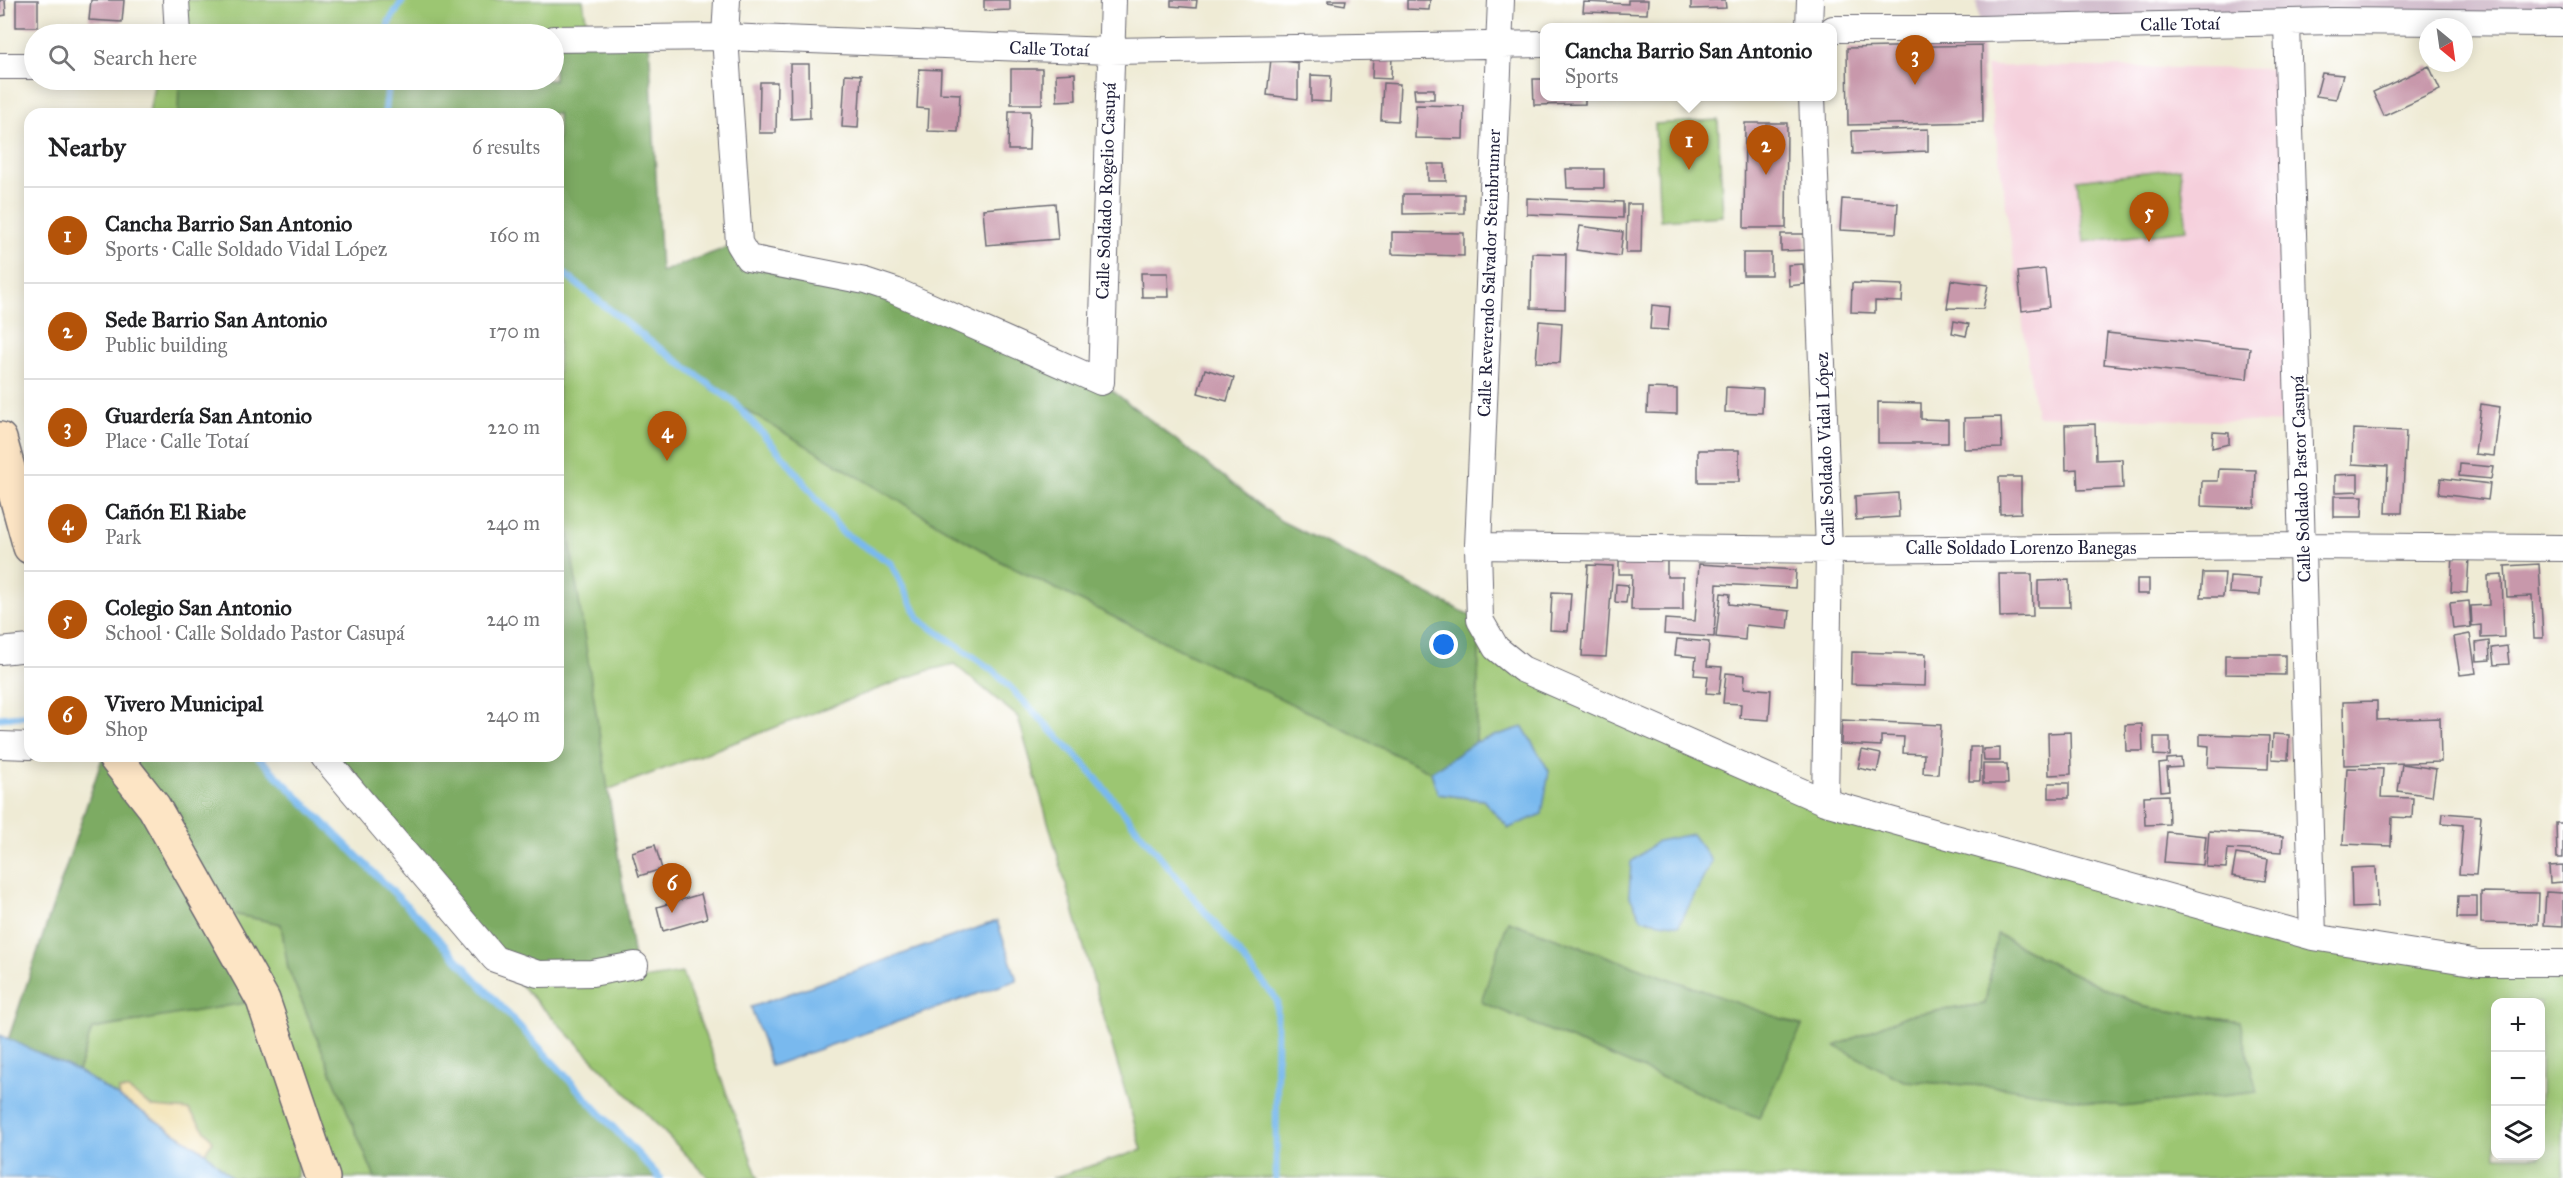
<!DOCTYPE html>
<html lang="en">
<head>
<meta charset="utf-8">
<style>
  body { margin:0; font-family:"IM FELL Great Primer",serif; background:#f6f6f6; color:#202124 }
  .controls { position:absolute; right:18px; bottom:18px; display:grid; overflow:hidden; border-radius:12px; box-shadow:0 3px 15px #0003 }
  .controls button { width:54px; height:54px; display:grid; place-items:center; padding:0; border:0; border-bottom:2px solid #e0e0e0; background:#fff; color:#202124; font:30px sans-serif }
  .compass { position:absolute; left:2419px; top:18px; width:54px; height:54px; border-radius:50%; background:#fff; box-shadow:0 3px 15px #0003; rotate:151deg }
  .you { position:absolute; left:1444px; top:645px; width:21px; height:21px; margin:-15px; border:4px solid #fff; border-radius:50%; background:#1a73e8; box-shadow:0 0 0 9px #1a73e833 }
  .badge { display:grid; place-items:center; width:39px; height:39px; border-radius:50%; background:#b45309; color:#fff; font-size:20px; font-weight:700 }
  .pin { position:absolute; translate:-50% -50px; filter:drop-shadow(0 2px 3px #0008) }
  .pin::after { content:''; position:absolute; top:32px; width:21px; height:18px; background:inherit; clip-path:polygon(0 0,100% 0,50% 100%) }
  .popup { position:absolute; left:1540px; top:23px; width:297px; height:78px; box-sizing:border-box; display:grid; place-content:center; border-radius:12px; background:#fff; filter:drop-shadow(0 2px 4px #0005); font-size:20px; white-space:nowrap; color:#757577 }
  .popup b { font-size:22px; color:#202124 }
  .popup::after { content:''; position:absolute; left:50%; top:100%; margin-left:-12px; border:12px solid transparent; border-top-color:#fff }
  .list { margin:0; padding:0; list-style:none }
  h2 { display:flex; justify-content:space-between; align-items:center; height:78px; margin:0; padding:0 24px; font-size:26px }
  h2 small { font-size:20px; font-weight:400; color:#757577 }
  .list li { display:grid; grid-template-columns:39px 1fr auto; gap:18px; align-items:center; box-sizing:border-box; height:96px; padding:0 24px; border-top:2px solid #e0e0e0 }
  .list b { display:block; font-size:22px; white-space:nowrap }
  .list p { margin:0; font-size:20px; white-space:nowrap; color:#757577 }
  .list em { font-size:20px; font-style:normal; color:#757577 }
  .icon { flex:none; width:33px; height:33px; fill:none; stroke:currentColor; stroke-width:2; stroke-linecap:round; stroke-linejoin:round }
  .map { position:relative; flex:none; width:2563px; height:1178px; overflow:hidden }
  .search { position:absolute; background:#fff; box-shadow:0 3px 15px #0003; left:24px; top:24px; width:540px; height:66px; display:flex; align-items:center; gap:15px; box-sizing:border-box; padding:0 21px; border-radius:33px; color:#757577; font-size:22px }
  .panel { position:absolute; background:#fff; box-shadow:0 3px 15px #0003; left:24px; top:108px; width:540px; height:654px; border-radius:18px }
  .map>svg:first-child { display:block }
  .built { fill:#f5cfdb }
  .industrial { fill:#d1bdcc }
  .green { fill:#9cc672; stroke:#5f7456; stroke-width:1.5; fill-rule:evenodd }
  .forest { fill:#7dab64; stroke:#506650; stroke-width:1.5 }
  .sand { fill:#eeda9e; stroke:#887e6c; stroke-width:1.5 }
  .water { fill:#79b9ee; stroke:#4e6e94; stroke-width:1.5 }
  .lines { fill:none; stroke-linecap:round; stroke-linejoin:round }
  .stream { stroke:#79b9ee; stroke-width:7 }
  .building { fill:#c898ab }
  .street-casing { stroke:#6a6871; stroke-width:28 }
  .secondary-casing { stroke:#6a6871; stroke-width:36 }
  .street { stroke:#fff; stroke-width:26 }
  .secondary { stroke:#fde5c5; stroke-width:33 }
  .labels { text-anchor:middle; stroke-width:4.5; stroke-linejoin:round; paint-order:stroke }
  .street-label { font-size:18px; fill:#22223b; stroke:#fff }
</style>
</head>
<body>
<div class="map">
<svg width="2563" height="1178" viewBox="0 0 2563 1178">
  <rect width="100%" height="100%" fill="#fff"/>
  <filter id="ink" filterUnits="userSpaceOnUse"><feTurbulence type="fractalNoise" baseFrequency=".0167" numOctaves="2"/><feDisplacementMap in="SourceGraphic" scale="12" xChannelSelector="R" yChannelSelector="G"/><feConvolveMatrix kernelMatrix="1 2 1 2 8 2 1 2 1" color-interpolation-filters="sRGB"/></filter>
  <filter id="wash" filterUnits="userSpaceOnUse"><feTurbulence type="fractalNoise" baseFrequency=".008" numOctaves="4" result="noise"/><feDisplacementMap in="SourceGraphic" scale="24" xChannelSelector="R" yChannelSelector="G"/><feGaussianBlur stdDeviation="1.35" result="paint"/><feColorMatrix in="noise" values="0 0 0 0 0 0 0 0 0 0 0 0 0 0 0 0 0 1.4 0 .05"/><feComposite in="paint" operator="in"/></filter>
  <g filter="url(#wash)">
    <rect width="100%" height="100%" fill="#efebd5"/>
    <path class="built" d="M1986,66l296,3 10,354 -256,-7z"/>
    <path class="industrial" d="M1976,0h587v23l-583,6z"/>
    <path class="green" d="M170,0h413l36,237 92,152 720,383 7,22 45,6 26,28 14,-101 -47,15 4,-122 16,28 329,154 488,135 166,26 84,18v197h-1511l90,-28 -124,-433 -64,-53 -28,7 -319,119 30,190 45,-7 76,205h-49l-214,-219 63,-203v-642h-409l6,-34h399v-46h-390zM1508,921l294,105 -43,91 -277,-115zM1998,934l55,30 92,43 95,15 -238,65 -98,-6 -68,-35 72,-31 77,-11zM2496,1002h44v154h-44z
      M1718,120l5,96 -63,4 -5,-96z
      M2180,168l7,62 -103,12 -7,-62z
      M213,910l68,14 7,44 87,210h-52l-24,-65 -2,65h-65l-27,-26 8,-11 -24,-31 -36,-3 -25,-17h-9l1,8 -42,-27 14,-42 46,-7z"/>
    <path class="forest" d="M649,38l12,234 78,-29 126,38 236,101 180,139 199,99 -4,122 -45,30 -428,-209 -292,-174 -153,-120v-155h-380l1,-34h375v-41z
      M558,465l77,500 -43,8 -97,-14 -172,-203h235z
      M103,756h154l162,162 241,260h-285l-87,-210 -7,-44 -67,-14 49,90 -171,29 -14,42 -70,-31z
      M1508,921l294,105 -43,92 -278,-116z
      M1997,934l56,30 92,43 95,15 17,70 -135,15 -120,-20 -98,-6 -69,-35 73,-31 77,-11z"/>
    <path class="sand" d="M119,1090h9l25,17 36,3 24,31 -8,11 -85,-54z"/>
    <path class="water" d="M1523,727l26,44 -7,43 -33,14 -26,-28 -45,-6 -7,-22 45,-30z
      M1692,834l20,27 -33,64 -37,-6 -13,-24 2,-33 27,-21z
      M997,921l20,59 -246,86 -20,-59z
      M0,1035l78,36 127,81 27,26h-232z"/>
    <g class="lines">
      <path class="stream" d="M387,34l2,-12 14,-22
        M385,80l3,9 -3,25
        M558,269l86,68 90,65 54,60 54,70 49,31 28,56 76,53 90,93 192,235 -1,178
        M0,718l30,-3
        M257,756l162,162 241,260"/>
    </g>
    <g id="blocks">
      <path class="building" d="M0,0h5l1,15 -6,1z
        M16,0h22v27h-22z
        M91,0h33l-2,22 -33,-2z
        M984,0h26v10l-26,1z
        M1171,0h26l-1,8 -25,-2z
        M1328,0h18l-1,5 -17,-3z
        M1407,0h23l-1,10 -22,-1z
        M1628,0h20l-1,14 -64,-2 1,-10 44,2z
        M1691,0h34l1,8 -35,1z
        M1982,45l1,77 -135,3 -1,-77z
        M1373,56l19,1 -1,22 -19,-1z
        M1271,59l27,4v36l-31,-4z
        M790,64h19l1,54 -19,1z
        M2429,66l11,24 -56,26 -11,-24z
        M919,69l22,1 -1,23 20,1 -2,38 -30,-1 1,-22 -12,-1z
        M1011,69h31v35h-31z
        M1075,73l1,27 -19,1 -1,-27z
        M2322,73l21,2 -7,24 -20,-3z
        M845,74l16,1 -3,53 -16,-1z
        M1311,75l20,1 -1,26 -19,-1z
        M1533,79h12v17h40v8l-51,1z
        M760,82h17l-1,51h-17z
        M1383,83l17,1 -2,37 -17,-1z
        M1414,89h20v10h-19z
        M1416,105l48,1 -1,33 -48,-1z
        M1009,111h21l-1,39h-21z
        M1745,123h42l-1,105h-42z
        M1928,129v22l-75,3 -1,-23z
        M1428,164h17l1,17h-18z
        M1566,169h38v19h-37z
        M1403,194h61v19l-61,1z
        M1527,198l96,4v16l-96,-4z
        M1842,199l56,4 -2,30 -56,-3z
        M1055,203l3,36 -72,6 -3,-36z
        M1627,204h15l-1,49h-15z
        M1580,226l43,6 -3,24 -44,-6z
        M1392,232l72,1v23l-72,-2z
        M1781,234h25v16l-25,1z
        M1532,253l34,1 -1,55 -34,-1z
        M1743,253h28v22h-28z
        M1803,264l2,20 -16,2 -1,-21z
        M2045,269l4,38 -27,4 -4,-39z
        M1141,273h27l1,24h-27z
        M1951,280l37,5 -5,24 -36,-1z
        M1852,283l51,2 -1,17 -27,-1v12l-24,-1z
        M1652,305l18,2 -2,23 -18,-1z
        M1539,321l23,2 -2,40 -24,-1z
        M1954,321l15,3 -3,12 -14,-3z
        M2107,333l143,15 -3,31 -143,-15z
        M1205,369l29,9 -7,23 -29,-8z
        M1726,387l37,2 -1,24 -37,-1z
        M1648,388l29,1v25l-30,-1z
        M1878,402l43,1v16l27,1v23h-70z
        M2481,404l19,3 -6,49 -19,-2z
        M2001,417l1,31 -38,1v-31z
        M2095,424l1,36 26,-1 1,29 -45,2 -1,-21 -11,1 -1,-45z
        M2353,429l53,2 -4,82h-16l2,-47 -36,-2z
        M2213,432l16,1v11l-17,4z
        M1698,450h41v32h-41z
        M2460,464l33,3 -2,12 -32,-3z
        M2219,469l37,1 -1,38 -54,-2 1,-25h16z
        M2358,474v17l-23,1v-17z
        M1999,477h22v36l-21,1z
        M2441,478l49,6 -2,16 -49,-6z
        M1898,493l1,24 -43,3 -1,-24z
        M2334,496h29l-1,21h-28z
        M2453,556l16,1 -2,36 -16,-1z
        M1619,560l48,1v16h16v33h-52l1,-36h-13z
        M1699,564l97,6 -1,18 -78,-4 -3,53 -50,-3 1,-15 30,2z
        M2539,564l4,74h-9l-2,-42 -25,1 -2,-31z
        M1588,565l25,1 -7,91 -24,-1z
        M2203,573h22l-2,24h-22z
        M1999,574h33l1,42 -33,1z
        M2502,575l2,62 -23,1v-13l-9,1 -1,-20 18,-1 -1,-29z
        M2230,576l31,2 -1,17 -31,-2z
        M2137,579h12v15h-12z
        M2069,580l1,27h-32v-26z
        M1616,584l12,1 -2,18 -11,-1z
        M1552,592l19,1 -3,38 -18,-1z
        M1721,593l9,1 -1,10 61,7 -2,18 -42,-4 -1,15 -29,-3z
        M2469,601l2,26 -18,2 -3,-26z
        M2470,634l6,39 -16,2 -6,-38z
        M1677,639l32,3 -2,24 15,1 -3,27 -13,-1 2,-17 -14,-1 2,-18 -21,-2z
        M2489,641l1,19 -13,1 -1,-18z
        M2507,646l2,18 -15,1 -2,-17z
        M1852,652l74,2 -1,32 -74,-2z
        M2225,655h60v20l-60,-1z
        M1726,673l19,2 -1,13 27,2 -2,30 -29,-2 1,-14 -18,-1z
        M2377,701v19l63,-2 1,44 -97,3 -1,-63z
        M1842,720l99,5 -3,49 -15,-1 1,-19 -21,-1 1,-16 -23,-1v10l-40,-2z
        M2142,724l1,27h-17l-1,-26z
        M2070,732l1,42 -22,1 -1,-42z
        M2200,734l69,2 -1,33 -60,-2 1,-21 -9,-1z
        M2273,734l16,1 -1,25 -16,-1z
        M2154,737h16v19l-16,-1z
        M1970,747h11l-1,34h-11z
        M2000,748v13h-16l-1,-12z
        M1862,750l19,4 -4,18 -19,-4z
        M2181,758l1,9 -15,1 2,22 -8,1 -2,-27 8,-1v-4z
        M1983,764h24l1,20h-25z
        M2402,764l34,5 -4,27 -34,-5z
        M2347,768l36,1 -2,28 32,1 -1,20 -20,-1 -1,29 -48,-2z
        M2049,783h20v15h-20z
        M2168,795l1,29 -24,1 -1,-29z
        M2443,813l38,3 -5,59 -17,-1 4,-49 -21,-2z
        M2556,823h7v35h-6z
        M2209,831l74,5 -1,16 -54,-3 -2,19 -20,-1z
        M2167,832l39,4 -3,29 -39,-3z
        M655,845l7,24 -23,7 -7,-24z
        M2236,854l32,5 -3,22 -33,-5z
        M2563,865v17l-13,1 -1,-17z
        M2376,867l1,40 -25,1 -1,-40z
        M2481,892l58,1 -1,31 -57,-1z
        M2546,892l17,1v33l-19,-1z
        M701,894l6,24 -44,13 -6,-24z
        M2458,896h19v22h-20z"/>
    </g>
  </g>
  <g filter="url(#ink)">
    <use href="#blocks" fill-opacity="0" stroke="#6a6871" stroke-width="1.5"/>
    <g class="lines">
      <defs>
        <path id="street" d="M176,0l2,34
          M727,0l-2,37 14,206 9,15 117,23 30,10 206,91 12,-382
          M1501,0l-23,546 2,74 16,28 26,21 303,133 488,135 166,26h84
          M2287,22l26,915
          M1809,27l1,-27
          M1833,29h147l355,-8 228,2
          M554,39l171,-2 385,14 435,-7
          M0,66h34
          M1812,96l17,454 -4,252
          M1478,546l351,4 474,-4 260,2
          M0,651l30,-3
          M0,745l30,1
          M323,756l172,203 43,15 54,-1 43,-8"/>
        <path id="secondary" d="M0,439l30,108
          M114,756l40,51 109,193 60,178"/>
      </defs>
      <use href="#street" class="street-casing"/>
      <use href="#secondary" class="secondary-casing"/>
      <use href="#street" class="street"/>
      <use href="#secondary" class="secondary"/>
    </g>
  </g>
  <g class="labels">
    <g class="street-label">
      <text transform="translate(2180 24) rotate(-1)" y="6">Calle Totaí</text>
      <text transform="translate(1049 49) rotate(2)" y="6">Calle Totaí</text>
      <text transform="translate(1106 191) rotate(-88)" y="6">Calle Soldado Rogelio Casupá</text>
      <text transform="translate(1489 273) rotate(-88)" y="6">Calle Reverendo Salvador Steinbrunner</text>
      <text transform="translate(1825 449) rotate(-92)" y="6">Calle Soldado Vidal López</text>
      <text transform="translate(2301 479) rotate(-92)" y="6">Calle Soldado Pastor Casupá</text>
      <text x="2021" y="554">Calle Soldado Lorenzo Banegas</text>
    </g>
  </g>
</svg>
<div class="controls">
<button>+</button>
<button>−</button>
<button><svg class="icon" aria-label="layers" viewBox="0 0 24 24"><path d="M12 4l9 5-9 5-9-5zM3 14l9 5 9-5"/></svg></button>
</div>
<svg class="compass" viewBox="-18 -18 36 36"><path d="M0-13l5 13h-10z" fill="#e53935"/><path d="M0 13l5-13h-10z" fill="#757577"/></svg>
<div class="you"></div>
<div class="pin badge" style="left:1689px;top:170px">1</div>
<div class="popup"><b>Cancha Barrio San Antonio</b>Sports</div>
<div class="pin badge" style="left:1766px;top:175px">2</div>
<div class="pin badge" style="left:1915px;top:85px">3</div>
<div class="pin badge" style="left:667px;top:461px">4</div>
<div class="pin badge" style="left:2149px;top:242px">5</div>
<div class="pin badge" style="left:672px;top:913px">6</div>
<div class="search"><svg class="icon" aria-label="search" viewBox="0 0 24 24"><circle cx="10" cy="10" r="6"/><path d="M15 15l6 6"/></svg>Search here</div>
<section class="panel">
<h2>Nearby<small>6 results</small></h2>
<ul class="list">
<li><span class="badge">1</span><div><b>Cancha Barrio San Antonio</b><p>Sports · Calle Soldado Vidal López</p></div><em>160 m</em></li>
<li><span class="badge">2</span><div><b>Sede Barrio San Antonio</b><p>Public building</p></div><em>170 m</em></li>
<li><span class="badge">3</span><div><b>Guardería San Antonio</b><p>Place · Calle Totaí</p></div><em>220 m</em></li>
<li><span class="badge">4</span><div><b>Cañón El Riabe</b><p>Park</p></div><em>240 m</em></li>
<li><span class="badge">5</span><div><b>Colegio San Antonio</b><p>School · Calle Soldado Pastor Casupá</p></div><em>240 m</em></li>
<li><span class="badge">6</span><div><b>Vivero Municipal</b><p>Shop</p></div><em>240 m</em></li>
</ul>
</section>
</div>
</body>
</html>
